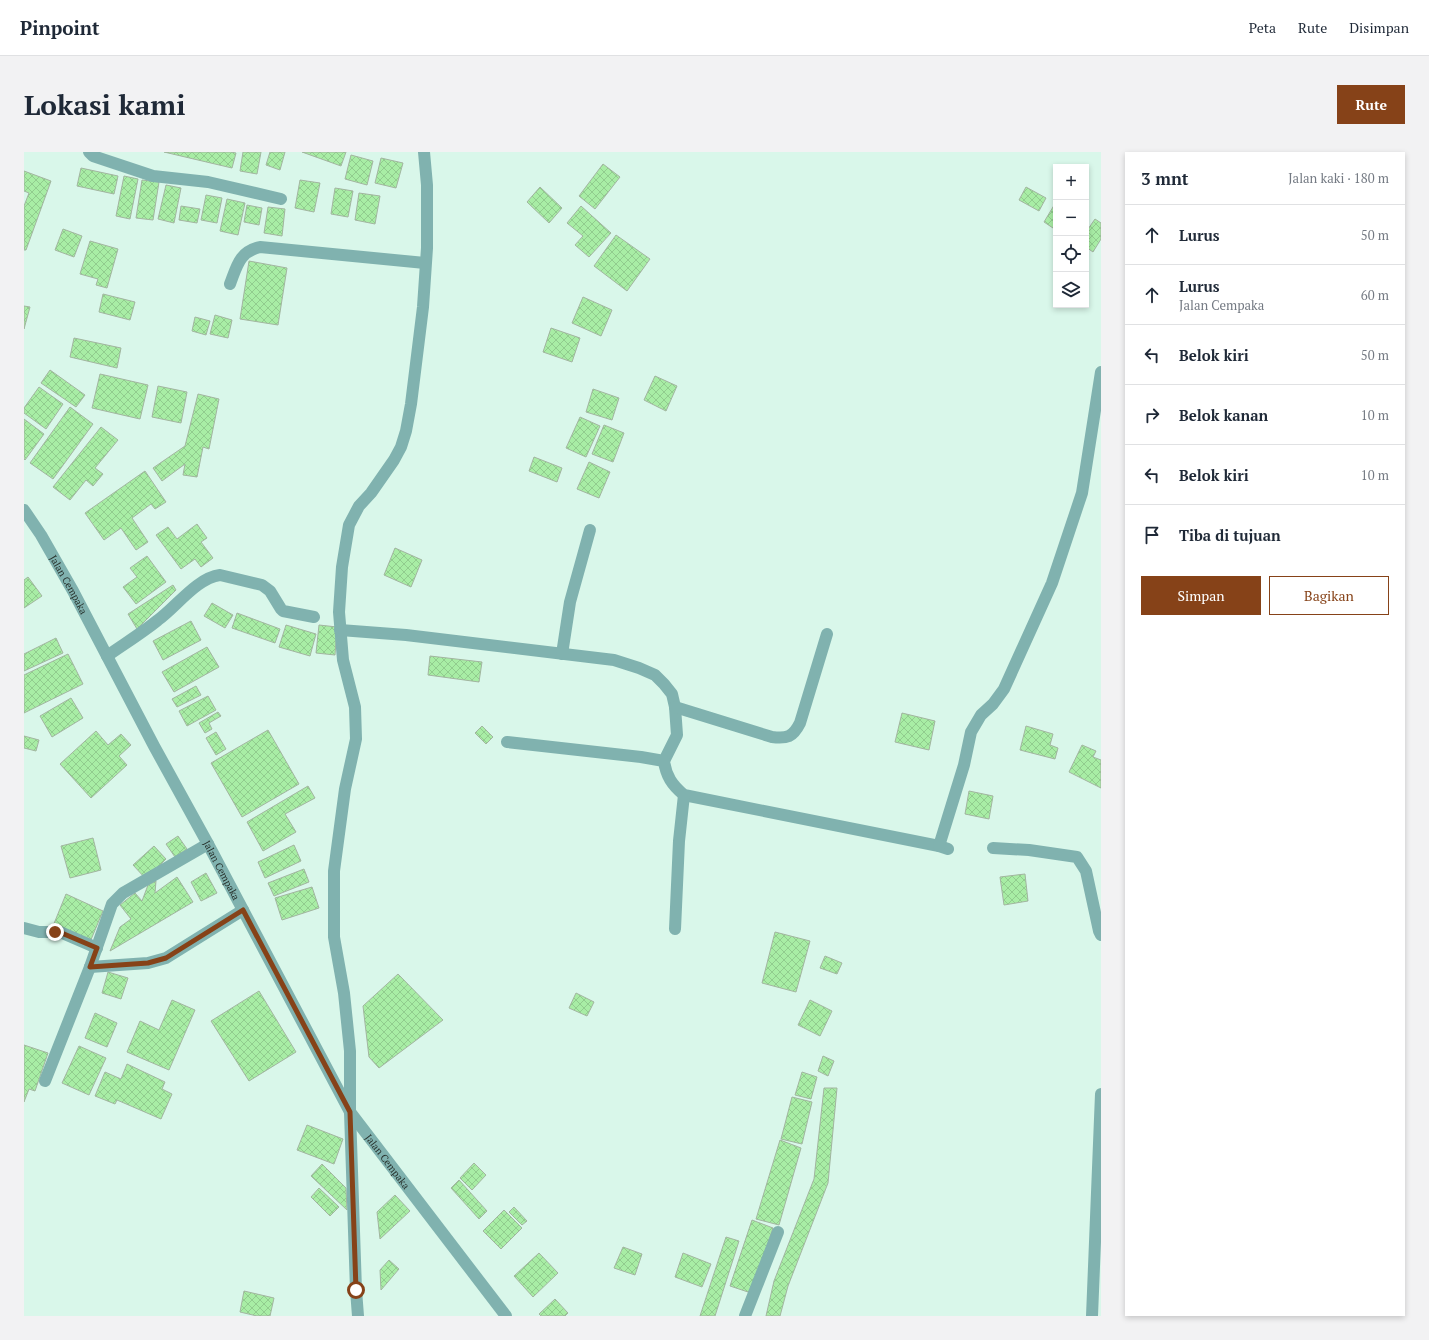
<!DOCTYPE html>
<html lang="id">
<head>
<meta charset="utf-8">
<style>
  body { margin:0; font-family:"PT Serif",serif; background:#f2f2f3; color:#1f2937 }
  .controls { position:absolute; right:12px; top:12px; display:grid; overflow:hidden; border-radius:0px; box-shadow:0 2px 6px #0003 }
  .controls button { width:36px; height:36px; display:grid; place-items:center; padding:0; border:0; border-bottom:1px solid #e0e1e3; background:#fff; color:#1f2937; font:20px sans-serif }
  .stop { position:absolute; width:12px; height:12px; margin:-9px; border:3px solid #864218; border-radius:50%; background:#fff }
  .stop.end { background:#864218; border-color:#fff; box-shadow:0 1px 4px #0008 }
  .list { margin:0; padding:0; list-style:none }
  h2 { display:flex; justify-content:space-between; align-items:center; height:52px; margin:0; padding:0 16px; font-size:17px }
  h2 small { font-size:13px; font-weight:400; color:#747a83 }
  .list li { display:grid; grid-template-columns:26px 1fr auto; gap:12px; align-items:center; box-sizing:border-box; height:60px; padding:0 16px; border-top:1px solid #e0e1e3 }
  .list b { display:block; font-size:15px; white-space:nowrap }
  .list p { margin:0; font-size:13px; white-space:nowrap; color:#747a83 }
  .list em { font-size:13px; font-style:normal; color:#747a83 }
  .actions { display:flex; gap:8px; padding:12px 16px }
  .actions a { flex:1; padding:9px 0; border:1px solid #864218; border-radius:0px; text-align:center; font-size:14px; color:#864218 }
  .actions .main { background:#864218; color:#fff }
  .icon { flex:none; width:22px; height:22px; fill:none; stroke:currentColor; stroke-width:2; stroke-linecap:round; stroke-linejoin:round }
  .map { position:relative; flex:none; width:1077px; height:1164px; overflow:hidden; border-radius:0px }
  header { display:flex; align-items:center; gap:24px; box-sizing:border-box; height:56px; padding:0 20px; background:#fff; border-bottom:1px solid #e0e1e3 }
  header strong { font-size:19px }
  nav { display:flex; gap:22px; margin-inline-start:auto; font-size:14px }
  .intro { display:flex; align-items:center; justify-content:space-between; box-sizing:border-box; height:96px; padding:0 24px }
  h1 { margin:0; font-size:28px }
  .button { padding:10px 18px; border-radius:0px; background:#864218; color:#fff; font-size:14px; font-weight:700 }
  main { display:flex; gap:24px; padding:0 24px }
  aside { flex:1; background:#fff; border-radius:0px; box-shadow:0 2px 6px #0003 }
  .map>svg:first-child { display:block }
  .building { fill:url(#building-cross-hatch); stroke:#a2b5a0 }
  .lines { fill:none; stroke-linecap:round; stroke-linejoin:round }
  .street { stroke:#80b2af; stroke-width:12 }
  .route { stroke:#864218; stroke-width:5 }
  .labels { text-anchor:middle; stroke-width:3.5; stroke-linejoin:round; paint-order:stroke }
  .street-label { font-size:10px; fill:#27322d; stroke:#f8fefb }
</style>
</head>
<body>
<header>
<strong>Pinpoint</strong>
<nav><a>Peta</a><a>Rute</a><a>Disimpan</a></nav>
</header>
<div class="intro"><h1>Lokasi kami</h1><a class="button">Rute</a></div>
<main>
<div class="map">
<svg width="1077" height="1164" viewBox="0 0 1077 1164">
  <defs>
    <pattern id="building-cross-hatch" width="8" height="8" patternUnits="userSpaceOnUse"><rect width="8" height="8" fill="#a8eda5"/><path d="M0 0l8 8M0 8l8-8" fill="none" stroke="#91cc8e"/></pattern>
  </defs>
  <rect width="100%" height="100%" fill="#d9f7ea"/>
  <path class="building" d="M140,0h67l5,1 -4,15z
    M219,0h18l-4,22 -17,-3z
    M246,0h15l-5,18 -14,-5z
    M278,0h44l-5,14z
    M327,3l22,6 -6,24 -22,-6z
    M357,6l22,5 -7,25 -21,-5z
    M579,12l17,13 -25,32 -16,-13z
    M57,16l37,8 -4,18 -37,-8z
    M0,19l27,10 -25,69h-2v-44l5,-13 -5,-2z
    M100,24l14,3 -8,40 -14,-3z
    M118,28l17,2 -6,38 -17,-2z
    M276,28l20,3 -6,29 -19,-4z
    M142,33l15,3 -7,35 -16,-4z
    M516,35l22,21 -13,15 -22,-21z
    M1002,35l20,11 -7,13 -20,-11z
    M311,36l18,3 -5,26 -17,-3z
    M335,41l21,3 -5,28 -20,-4z
    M182,43l16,3 -5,25 -16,-3z
    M203,47l18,4 -7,32 -18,-4z
    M1032,50v28l-12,-8z
    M223,53l15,3 -3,17 -15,-3z
    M157,54l19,3 -3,14 -18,-3z
    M557,54l30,27 -22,24 -14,-12 8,-9 -16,-13z
    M244,55l17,2 -3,27 -18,-3z
    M1071,67l6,4v16l-8,13 -7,-5v-15z
    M39,77l19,7 -8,21 -19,-7z
    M592,83l34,24 -23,32 -33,-25z
    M66,89l28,8 -11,39 -11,-3 2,-6 -18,-5z
    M225,109l38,7 -9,57 -38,-6z
    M79,142l32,8 -5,18 -31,-8z
    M559,145l29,13 -11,26 -29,-13z
    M0,154l6,1 -6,22z
    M191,163l17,5 -4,18 -18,-4z
    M171,165l15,4 -4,14 -14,-4z
    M527,176l29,10 -8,24 -29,-10z
    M50,186l47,10 -4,20 -47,-11z
    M26,218l35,25 -9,12 -35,-24z
    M76,222l48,11 -8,34 -48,-11z
    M631,224l22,10 -11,25 -22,-11z
    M134,234l29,6 -6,31 -29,-6z
    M15,235l24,17 -17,25 -22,-16v-5z
    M569,237l26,9 -7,22 -26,-8z
    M174,242l21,5 -10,50 -6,-2 -6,30 -14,-2 2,-11 -23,17 -9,-13 32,-22z
    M46,255l23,17 -40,55 -23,-16z
    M556,265l20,9 -14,31 -20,-9z
    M0,267l20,15 -19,26 -1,-1z
    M580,273l20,8 -11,29 -21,-8z
    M77,275l17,13 -23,28 8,6 -10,12 -7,-6 -16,20 -17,-13z
    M510,305l28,11 -5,14 -28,-11z
    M565,310l21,10 -11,26 -22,-9z
    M121,319l21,31 -11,7 -4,-5 -19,14 16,24 -12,8 -15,-22 -17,12 -19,-27z
    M173,372l10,14 -6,4 12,16 -12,9 -6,-8 -14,10 -25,-34 12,-8 9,12z
    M371,396l27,12 -11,27 -27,-12z
    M123,404l19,26 -30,22 -13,-17 14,-10 -7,-9z
    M4,425l14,19 -18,12v-28z
    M149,433l3,5 -39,39 -9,-15z
    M188,451l21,12 -8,13 -21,-12z
    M213,461l43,16 -5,14 -43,-15z
    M167,469l10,19 -38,20 -10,-19z
    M262,473l30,9 -6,22 -31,-9z
    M295,473l18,2 -2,28 -19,-2z
    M32,486l7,15 -39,18v-17z
    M183,495l12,20 -45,25 -12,-20z
    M44,502l15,30 -59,29v-38z
    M406,504l52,6 -3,20 -51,-7z
    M172,534l5,9 -24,12 -5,-8z
    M184,544l8,14 -29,16 -8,-15z
    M47,546l12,20 -31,19 -12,-21z
    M194,560l3,4 -12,7 3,6 -7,4 -6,-10z
    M878,561l33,8 -6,29 -34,-8z
    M458,574l11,11 -7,7 -11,-11z
    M1002,574l27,8 -3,11 8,3 -3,11 -35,-9z
    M244,578l31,54 -57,33 -31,-54z
    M72,579l12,14 13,-11 10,11 -12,11 8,9 -36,33 -31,-34z
    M192,580l10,17 -10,6 -10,-17z
    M0,584l15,4 -3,11 -12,-3z
    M1058,593l14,6 -3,6 8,3v28l-32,-16z
    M284,634l7,12 -30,16 11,18 -33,19 -16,-29z
    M945,639l24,5 -4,23 -24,-5z
    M154,684l9,13 -12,8 -9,-13z
    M69,686l8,32 -31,8 -9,-32z
    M270,693l7,16 -36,17 -7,-16z
    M130,694l12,13 -20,20 -13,-14z
    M280,717l5,13 -35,14 -6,-13z
    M182,721l11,20 -16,8 -10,-19z
    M1001,722l3,27 -24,4 -4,-28z
    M153,725l16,25 -83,49 10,-24 11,-8 -11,-14 15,-12 7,8 6,-16 8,-4 -1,12z
    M288,735l7,21 -37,12 -7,-22z
    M42,742l37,17 -13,31 -37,-16z
    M751,780l35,9 -14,51 -34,-9z
    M801,804l17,7 -5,11 -17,-6z
    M84,820l20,6 -7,21 -19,-6z
    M374,822l45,46 -64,48 -10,-11 -6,-51z
    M235,839l37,61 -47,29 -38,-60z
    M552,841l18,9 -7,14 -18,-8z
    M148,848l23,10 -26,60 -42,-18 13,-31 19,9z
    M786,848l22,11 -12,25 -22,-11z
    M71,861l22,10 -10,24 -22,-9z
    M0,893l24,8 -13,38 -6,-2 -5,13z
    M55,894l27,12 -17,37 -27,-12z
    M799,904l11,5 -6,15 -10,-5z
    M103,912l38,18 -3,7 10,5 -11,25 -44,-19 -2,4 -20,-8 10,-24 16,7z
    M778,920l15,5 -6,22 -16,-4z
    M800,936h13l-9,95 -40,103 -8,30h-14l8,-35 40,-102z
    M768,945l20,5 -10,42 -21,-5z
    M283,973l36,14 -9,25 -37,-14z
    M756,988l21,8 -22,77 -23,-6z
    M450,1011l12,12 -14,15 -12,-12z
    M298,1012l24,24 1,22 -36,-34z
    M435,1028l28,31 -8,8 -28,-31z
    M295,1036l20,19 -9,9 -19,-19z
    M371,1043l15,16 -30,28 -3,-27z
    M490,1055l13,14 -5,4 -13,-13z
    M480,1058l18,18 -21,21 -18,-18z
    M728,1068l21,8 -22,65 -21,-7z
    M702,1085l13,4 -24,75h-15z
    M599,1095l19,7 -7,21 -21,-7z
    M515,1101l19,20 -25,24 -19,-21z
    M659,1101l28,11 -9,23 -27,-10z
    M365,1108l10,9 -18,21 -1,-20z
    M220,1139l30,7 -4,18h-13l-17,-4z
    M531,1147l13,14 -3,3h-24l-2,-2z"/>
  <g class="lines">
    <g class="street">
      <path d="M65,0l4,4 60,20 55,6 73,17"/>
      <path d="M206,132c7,-18 9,-32 30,-37l165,16"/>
      <path id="s1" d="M0,358l17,25 32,56 81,155 54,98 142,268 156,204"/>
      <path d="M316,478l66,5 208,25 25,8 16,7 9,9 8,10 3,13 2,28 -13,26 -23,-4 -134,-15"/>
      <path d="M538,502l8,-52 20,-72"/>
      <path d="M83,504c17,-12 35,-23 51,-36 19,-14 39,-42 62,-45l42,10 8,6 11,18 2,2 31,6"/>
      <path d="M651,555l97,30c15,2 21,0 28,-14l27,-89"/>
      <path d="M640,609c2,15 8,24 20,34l255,51 9,3"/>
      <path d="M915,694l25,-81 7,-33 10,-17 12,-11 11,-15 48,-106 30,-90 19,-121"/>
      <path d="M969,696l36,2 48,7 9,14 13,60 2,4"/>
      <path d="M0,776l15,4h21l37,16"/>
      <path d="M651,777l4,-88 5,-46"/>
      <path d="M66,815l58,-4 18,-5 77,-48"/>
      <path d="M21,929l45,-114 22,-63 11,-11 85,-49"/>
      <path d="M334,1164l-2,-26 -6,-178v-61l-6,-58 -10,-56v-66l11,-82 11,-50 -1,-32 -12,-47 -4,-48 3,-45 7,-42 10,-19 12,-13 23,-33 7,-13 5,-16 5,-27 12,-97 4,-59v-63l-3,-33"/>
      <path d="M721,1164l33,-84"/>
      <path d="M1068,1164l9,-222"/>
    </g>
  </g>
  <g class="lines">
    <path class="route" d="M31,780l9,2 33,14 -7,19 58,-4 18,-5 77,-48 107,202 6,178"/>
  </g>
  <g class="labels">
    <g class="street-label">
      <text dy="4" stroke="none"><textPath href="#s1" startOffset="87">Jalan Cempaka</textPath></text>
      <text dy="4" stroke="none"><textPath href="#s1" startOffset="411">Jalan Cempaka</textPath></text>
      <text dy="4" stroke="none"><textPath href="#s1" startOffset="747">Jalan Cempaka</textPath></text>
    </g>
  </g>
</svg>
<div class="controls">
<button>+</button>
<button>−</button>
<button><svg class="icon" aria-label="locate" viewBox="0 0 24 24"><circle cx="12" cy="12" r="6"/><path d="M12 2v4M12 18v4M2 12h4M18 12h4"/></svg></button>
<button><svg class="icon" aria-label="layers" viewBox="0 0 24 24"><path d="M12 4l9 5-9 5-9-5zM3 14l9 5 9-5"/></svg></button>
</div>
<div class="stop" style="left:332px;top:1138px"></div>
<div class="stop end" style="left:31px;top:780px"></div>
</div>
<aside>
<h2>3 mnt<small>Jalan kaki · 180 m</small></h2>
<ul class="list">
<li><svg class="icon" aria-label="ahead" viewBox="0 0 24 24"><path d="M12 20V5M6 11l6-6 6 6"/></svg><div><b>Lurus</b></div><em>50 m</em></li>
<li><svg class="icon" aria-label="ahead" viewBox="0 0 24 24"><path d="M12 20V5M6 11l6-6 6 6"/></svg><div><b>Lurus</b><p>Jalan Cempaka</p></div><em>60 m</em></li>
<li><svg class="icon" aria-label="left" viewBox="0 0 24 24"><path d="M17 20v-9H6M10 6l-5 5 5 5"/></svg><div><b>Belok kiri</b></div><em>50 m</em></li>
<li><svg class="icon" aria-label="right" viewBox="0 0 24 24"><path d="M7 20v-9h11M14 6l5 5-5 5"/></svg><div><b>Belok kanan</b></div><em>10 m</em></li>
<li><svg class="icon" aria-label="left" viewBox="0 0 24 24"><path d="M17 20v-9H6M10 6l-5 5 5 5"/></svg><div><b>Belok kiri</b></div><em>10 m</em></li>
<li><svg class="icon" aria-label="arrive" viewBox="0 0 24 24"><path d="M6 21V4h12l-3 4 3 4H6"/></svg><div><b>Tiba di tujuan</b></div></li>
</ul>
<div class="actions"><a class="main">Simpan</a><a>Bagikan</a></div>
</aside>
</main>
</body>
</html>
